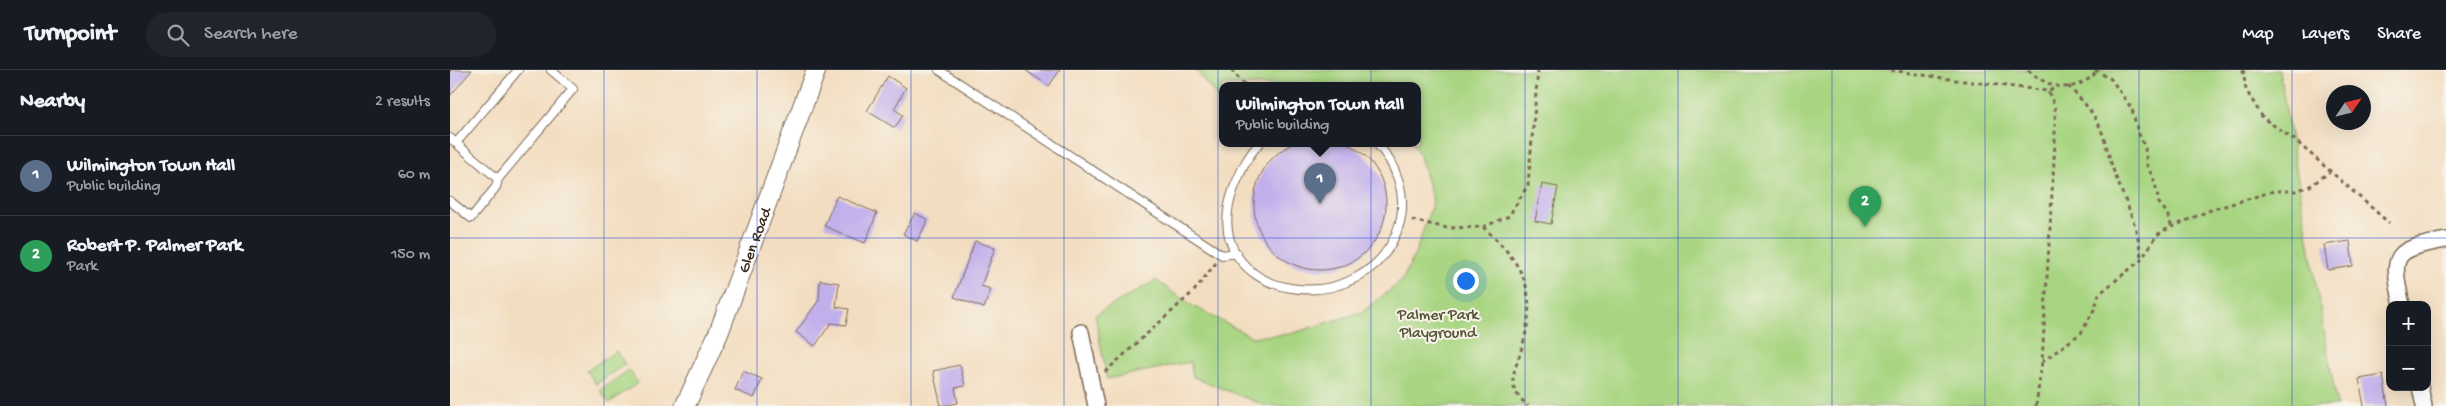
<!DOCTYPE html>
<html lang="en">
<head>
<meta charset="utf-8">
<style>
  body { margin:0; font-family:"Gochi Hand",sans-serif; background:#20242c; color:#f1f3f6 }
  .controls { position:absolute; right:15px; bottom:15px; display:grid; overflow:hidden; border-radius:10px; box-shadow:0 5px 20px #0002 }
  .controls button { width:45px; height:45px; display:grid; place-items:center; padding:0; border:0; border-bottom:1px solid #363941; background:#171b24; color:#f1f3f6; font:25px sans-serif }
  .compass { position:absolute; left:1876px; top:15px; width:45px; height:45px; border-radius:50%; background:#171b24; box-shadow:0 5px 20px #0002; rotate:55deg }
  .you { position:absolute; left:1015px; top:210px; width:18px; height:18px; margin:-12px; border:4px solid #fff; border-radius:50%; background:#1a73e8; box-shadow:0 0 0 8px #1a73e833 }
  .badge { display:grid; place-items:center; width:32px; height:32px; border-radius:50%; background:#2563eb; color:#fff; font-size:16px; font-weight:700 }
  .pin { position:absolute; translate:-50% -41px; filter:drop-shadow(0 1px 2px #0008) }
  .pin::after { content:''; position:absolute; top:26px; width:18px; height:15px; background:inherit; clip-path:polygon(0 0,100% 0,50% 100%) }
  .popup { position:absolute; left:769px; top:12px; width:202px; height:65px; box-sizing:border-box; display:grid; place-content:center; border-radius:10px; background:#171b24; filter:drop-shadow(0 1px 4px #0005); font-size:16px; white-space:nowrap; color:#9ea1a6 }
  .popup b { font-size:19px; color:#f1f3f6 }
  .popup::after { content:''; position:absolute; left:50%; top:100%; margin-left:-10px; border:10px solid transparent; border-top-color:#171b24 }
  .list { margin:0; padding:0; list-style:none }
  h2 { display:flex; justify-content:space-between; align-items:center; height:65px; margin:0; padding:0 20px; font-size:21px }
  h2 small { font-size:16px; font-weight:400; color:#9ea1a6 }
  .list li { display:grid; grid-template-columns:32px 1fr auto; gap:15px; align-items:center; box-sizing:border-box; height:80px; padding:0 20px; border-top:1px solid #363941 }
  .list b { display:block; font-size:19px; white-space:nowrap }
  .list p { margin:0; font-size:16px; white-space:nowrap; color:#9ea1a6 }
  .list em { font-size:16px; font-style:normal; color:#9ea1a6 }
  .icon { flex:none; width:28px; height:28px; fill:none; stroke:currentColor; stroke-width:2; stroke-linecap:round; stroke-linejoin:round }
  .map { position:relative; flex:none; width:1996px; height:336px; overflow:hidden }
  header { display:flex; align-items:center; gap:30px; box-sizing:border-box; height:70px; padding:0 25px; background:#171b24; border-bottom:1px solid #363941 }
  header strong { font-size:24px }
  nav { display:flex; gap:28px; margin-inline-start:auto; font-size:18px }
  .search { width:350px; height:45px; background:#20242c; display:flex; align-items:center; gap:12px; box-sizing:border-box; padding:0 18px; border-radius:28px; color:#9ea1a6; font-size:19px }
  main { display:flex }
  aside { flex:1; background:#171b24 }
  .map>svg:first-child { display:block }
  .green { fill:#a9d582; stroke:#728050 }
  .building { fill:#c1afeb }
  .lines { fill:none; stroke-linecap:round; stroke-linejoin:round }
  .service-casing { stroke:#7b6957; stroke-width:10 }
  .minor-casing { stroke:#7b6957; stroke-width:18 }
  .tertiary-casing { stroke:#7b6957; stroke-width:21 }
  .path { stroke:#7b6957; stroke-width:3; stroke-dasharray:4 4; stroke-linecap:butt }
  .service { stroke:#fff; stroke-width:8 }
  .minor { stroke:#fff; stroke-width:15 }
  .tertiary { stroke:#fff; stroke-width:19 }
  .grid { fill:none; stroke:#1d4ed8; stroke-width:1; stroke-opacity:0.55 }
  .labels { text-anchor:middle; stroke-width:4; stroke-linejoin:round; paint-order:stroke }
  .street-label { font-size:16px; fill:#3b2a1e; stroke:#f7f3e8 }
  .park-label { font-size:16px; fill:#565537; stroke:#f7f3e8 }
</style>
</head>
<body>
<header>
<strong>Turnpoint</strong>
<div class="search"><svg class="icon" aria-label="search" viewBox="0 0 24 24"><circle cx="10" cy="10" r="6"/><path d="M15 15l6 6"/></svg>Search here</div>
<nav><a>Map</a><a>Layers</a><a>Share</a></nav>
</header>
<main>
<aside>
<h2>Nearby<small>2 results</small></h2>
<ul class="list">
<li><span class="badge" style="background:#5c6f8a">1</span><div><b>Wilmington Town Hall</b><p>Public building</p></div><em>60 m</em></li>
<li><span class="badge" style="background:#2e9e5b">2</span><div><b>Robert P. Palmer Park</b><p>Park</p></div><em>150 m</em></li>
</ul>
</aside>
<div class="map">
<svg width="1996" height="336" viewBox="0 0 1996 336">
  <rect width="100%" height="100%" fill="#f7f3e8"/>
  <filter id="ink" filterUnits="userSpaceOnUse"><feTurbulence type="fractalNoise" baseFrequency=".02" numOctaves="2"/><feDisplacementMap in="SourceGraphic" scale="10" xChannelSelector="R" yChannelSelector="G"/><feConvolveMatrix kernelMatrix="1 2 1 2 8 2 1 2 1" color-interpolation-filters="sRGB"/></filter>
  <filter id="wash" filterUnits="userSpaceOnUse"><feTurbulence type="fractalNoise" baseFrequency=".0096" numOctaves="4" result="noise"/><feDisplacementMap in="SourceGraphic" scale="20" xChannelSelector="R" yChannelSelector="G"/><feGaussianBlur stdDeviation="1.12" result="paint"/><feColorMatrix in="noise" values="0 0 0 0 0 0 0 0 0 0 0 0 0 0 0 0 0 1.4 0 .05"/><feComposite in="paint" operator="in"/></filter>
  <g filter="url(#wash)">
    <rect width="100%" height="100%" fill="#f3ddc0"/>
    <path class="green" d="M746,0h1083l58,336h-1071l-73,-29 -3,-15 -83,17 -12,-64 61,-35 33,24 63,33 38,-3 72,-22 40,-31 14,-29 17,-51 -13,-45 -8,-13h6v-58h-196v19z
      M166,281l9,13 -29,20 -9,-13z
      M179,300l9,13 -29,20 -9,-13z"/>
    <g id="blocks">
      <path class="building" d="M0,0h22l-22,26z
        M575,0h35l-11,16z
        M438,6l18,12 -12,21 9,6 -8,13 -28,-17z
        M804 134a66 66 0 1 1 132 0a66 66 0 1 1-132 0Z
        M1092,114l16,3 -7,37 -16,-3z
        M387,126l40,17 -12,30 -41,-17z
        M465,143l13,7 -11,21 -14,-7z
        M525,171l20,7 -14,38 10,3 -7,19 -30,-11z
        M1900,171l3,25 -25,4 -4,-25z
        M370,210l19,3 -3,24 13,2 -3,16 -15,-2 -16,23 -19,-14 23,-32z
        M510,295l5,21 -10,2 3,15 -17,3 -8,-35z
        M293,301l19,8 -8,19 -19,-8z
        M1933,305l5,31h-24l-5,-27z"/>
    </g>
  </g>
  <g filter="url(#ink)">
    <use href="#blocks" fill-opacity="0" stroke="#7b6957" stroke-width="1"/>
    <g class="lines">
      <defs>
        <path id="service" d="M489,0l283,185 15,-2
          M0,68l48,41 75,-90 -22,-19
          M6,73l62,-73
          M810,73c-13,13 -19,28 -26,45 -43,114 137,141 166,34 7,-28 -4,-59 -24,-79
          M0,131l21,17 25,-31 2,-8"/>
        <path id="minor" d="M1952,235c-12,-53 -8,-55 44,-65
          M631,262l15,74
          M1970,317l4,19"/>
        <g id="tertiary">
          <path id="s1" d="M235,336l34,-74 97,-262"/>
        </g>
      </defs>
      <use href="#service" class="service-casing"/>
      <use href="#minor" class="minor-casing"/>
      <use href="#tertiary" class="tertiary-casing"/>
      <path class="path" d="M781,0l14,15
        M1441,0l65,10 92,11 9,-4
        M1578,0c24,21 47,24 71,0
        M1645,0l16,9 21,30 6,23 7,16 2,17 8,17 4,21 8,10 5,15
        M1793,0l3,20 17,28 33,23 93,82
        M1618,16c10,10 20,20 27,32 10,16 12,34 18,51 11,32 26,55 28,91
        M962,150l35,8 36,-1 26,-11 19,-31 10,-115
        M1033,157c17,15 37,36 43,59 6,23 1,46 -6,68 -3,10 -8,20 -7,30 2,10 9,16 15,22
        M1592,292l39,-29 14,-25 4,-14 42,-34 16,-25 6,-4 45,-20 66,-20h21l15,-5 20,-14
        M655,302l89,-81 22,-28
        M1586,336l6,-44 13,-219v-36l-7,-16"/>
      <use href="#service" class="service"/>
      <use href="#minor" class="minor"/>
      <use href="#tertiary" class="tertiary"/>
    </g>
  </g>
  <path class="grid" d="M154,0v336M307,0v336M461,0v336M614,0v336M768,0v336M921,0v336M1075,0v336M1228,0v336M1382,0v336M1535,0v336M1689,0v336M1842,0v336M0,168h1996"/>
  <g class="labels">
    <g class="street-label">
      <text dy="6" stroke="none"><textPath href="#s1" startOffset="180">Glen Road</textPath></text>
    </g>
    <g class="park-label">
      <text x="988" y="249">Palmer Park<tspan x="988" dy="18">Playground</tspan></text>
    </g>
  </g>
</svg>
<div class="controls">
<button>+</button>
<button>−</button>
</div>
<svg class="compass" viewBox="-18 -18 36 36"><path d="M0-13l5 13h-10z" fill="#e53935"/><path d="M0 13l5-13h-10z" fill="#9ea1a6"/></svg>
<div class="you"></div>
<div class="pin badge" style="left:870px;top:134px;background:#5c6f8a">1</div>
<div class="popup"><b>Wilmington Town Hall</b>Public building</div>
<div class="pin badge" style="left:1415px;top:157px;background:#2e9e5b">2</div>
</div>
</main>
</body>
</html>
